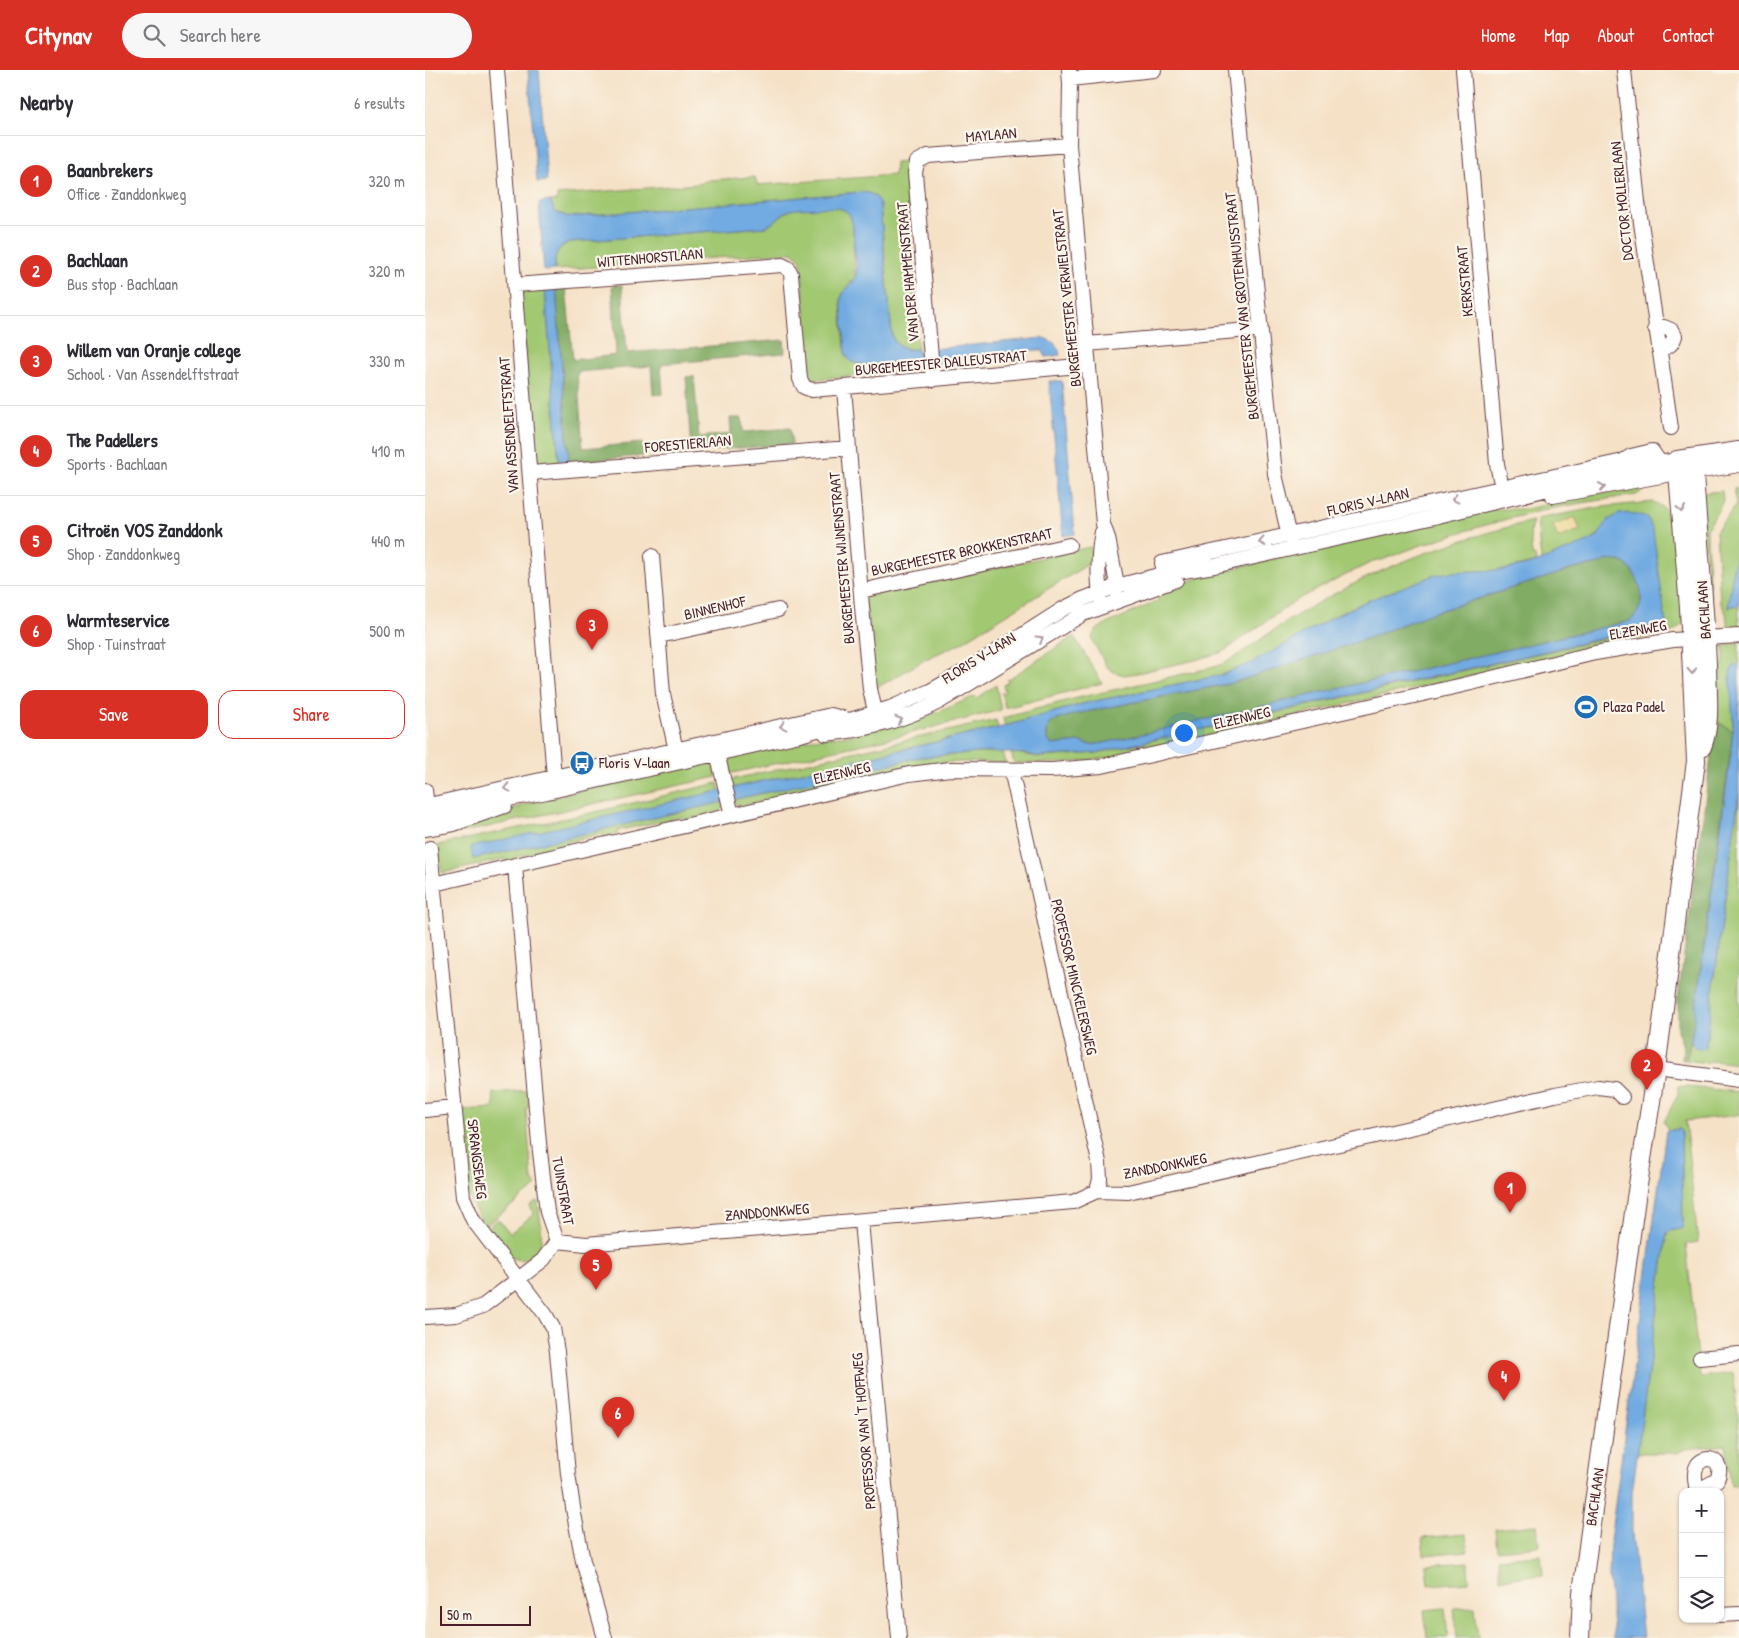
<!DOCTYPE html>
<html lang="en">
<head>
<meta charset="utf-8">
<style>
  body { margin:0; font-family:"Patrick Hand",sans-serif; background:#f7f7f7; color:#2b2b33 }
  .controls { position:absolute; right:15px; bottom:15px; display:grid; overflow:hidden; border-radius:10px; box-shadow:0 1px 4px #0004 }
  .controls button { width:45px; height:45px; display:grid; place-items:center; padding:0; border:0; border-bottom:1px solid #e1e1e2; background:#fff; color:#2b2b33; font:25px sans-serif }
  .scale { position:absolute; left:15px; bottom:12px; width:91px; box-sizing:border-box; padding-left:5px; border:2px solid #4a1f2b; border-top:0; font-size:14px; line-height:18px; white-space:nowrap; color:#4a1f2b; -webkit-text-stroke:4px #fbf7ec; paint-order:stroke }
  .you { position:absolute; left:758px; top:662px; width:18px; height:18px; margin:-12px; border:4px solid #fff; border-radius:50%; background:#1a73e8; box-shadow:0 0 0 8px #1a73e833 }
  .badge { display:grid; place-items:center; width:32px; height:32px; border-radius:50%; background:#d93025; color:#fff; font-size:16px; font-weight:700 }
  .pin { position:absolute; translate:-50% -41px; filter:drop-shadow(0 1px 2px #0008) }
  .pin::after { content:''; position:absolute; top:26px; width:18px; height:15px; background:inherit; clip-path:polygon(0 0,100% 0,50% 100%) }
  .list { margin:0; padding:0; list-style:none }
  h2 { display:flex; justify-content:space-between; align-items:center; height:65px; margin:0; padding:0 20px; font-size:21px }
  h2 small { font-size:16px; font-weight:400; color:#7c7c81 }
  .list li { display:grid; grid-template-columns:32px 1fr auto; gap:15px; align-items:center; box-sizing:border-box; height:90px; padding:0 20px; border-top:1px solid #e1e1e2 }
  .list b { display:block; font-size:19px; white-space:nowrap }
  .list p { margin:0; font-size:16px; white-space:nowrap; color:#7c7c81 }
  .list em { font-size:16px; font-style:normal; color:#7c7c81 }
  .actions { display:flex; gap:10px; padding:15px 20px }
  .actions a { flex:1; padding:11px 0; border:1px solid #d93025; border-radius:15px; text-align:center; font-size:18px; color:#d93025 }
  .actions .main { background:#d93025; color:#fff }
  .icon { flex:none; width:28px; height:28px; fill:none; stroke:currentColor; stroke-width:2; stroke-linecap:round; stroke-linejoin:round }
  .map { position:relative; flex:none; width:1314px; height:1568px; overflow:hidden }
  header { display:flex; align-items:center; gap:30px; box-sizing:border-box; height:70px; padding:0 25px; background:#d93025; color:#fff }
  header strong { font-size:24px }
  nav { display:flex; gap:28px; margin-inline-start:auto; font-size:18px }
  .search { width:350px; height:45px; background:#f7f7f7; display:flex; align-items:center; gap:12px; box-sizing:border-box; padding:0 18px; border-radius:28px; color:#7c7c81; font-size:19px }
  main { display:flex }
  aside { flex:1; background:#fff }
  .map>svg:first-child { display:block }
  .green { fill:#a2c872; stroke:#76744e }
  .forest { fill:#81ac64; stroke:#666648 }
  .sand { fill:#eeda9e; stroke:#9c7c64 }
  .water { fill:#72abe1; stroke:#5e6586; fill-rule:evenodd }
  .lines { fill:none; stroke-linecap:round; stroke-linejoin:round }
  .minor-casing { stroke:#643c42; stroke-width:16 }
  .major-casing { stroke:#643c42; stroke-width:20 }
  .minor { stroke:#fff; stroke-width:14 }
  .major { stroke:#fff; stroke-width:18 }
  .oneway { stroke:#ae9aa0 }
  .labels { text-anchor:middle; stroke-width:4.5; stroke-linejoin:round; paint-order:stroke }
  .street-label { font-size:15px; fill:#4a1f2b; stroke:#fbf7ec }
  .poi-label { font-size:15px; fill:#4a1f2b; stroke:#fbf7ec; text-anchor:start }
</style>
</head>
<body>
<header>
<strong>Citynav</strong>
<div class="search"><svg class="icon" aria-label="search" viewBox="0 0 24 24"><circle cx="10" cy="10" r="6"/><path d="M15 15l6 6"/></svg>Search here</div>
<nav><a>Home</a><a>Map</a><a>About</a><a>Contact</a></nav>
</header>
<main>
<aside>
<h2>Nearby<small>6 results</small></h2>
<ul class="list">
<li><span class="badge">1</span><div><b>Baanbrekers</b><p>Office · Zanddonkweg</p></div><em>320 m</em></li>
<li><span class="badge">2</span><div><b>Bachlaan</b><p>Bus stop · Bachlaan</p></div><em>320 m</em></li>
<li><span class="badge">3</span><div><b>Willem van Oranje college</b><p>School · Van Assendelftstraat</p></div><em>330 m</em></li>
<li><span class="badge">4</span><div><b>The Padellers</b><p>Sports · Bachlaan</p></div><em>410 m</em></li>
<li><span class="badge">5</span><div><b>Citroën VOS Zanddonk</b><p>Shop · Zanddonkweg</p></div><em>440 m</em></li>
<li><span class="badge">6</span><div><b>Warmteservice</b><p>Shop · Tuinstraat</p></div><em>500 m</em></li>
</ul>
<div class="actions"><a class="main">Save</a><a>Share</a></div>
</aside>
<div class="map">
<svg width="1314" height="1568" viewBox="0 0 1314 1568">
  <rect width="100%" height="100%" fill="#fbf7ec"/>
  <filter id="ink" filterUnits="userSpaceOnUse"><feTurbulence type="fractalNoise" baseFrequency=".02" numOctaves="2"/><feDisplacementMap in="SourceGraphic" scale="10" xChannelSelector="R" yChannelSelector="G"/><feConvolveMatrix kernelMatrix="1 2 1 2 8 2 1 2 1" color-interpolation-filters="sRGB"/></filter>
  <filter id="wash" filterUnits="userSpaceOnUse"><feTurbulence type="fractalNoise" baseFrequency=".0096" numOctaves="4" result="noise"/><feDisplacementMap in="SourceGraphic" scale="20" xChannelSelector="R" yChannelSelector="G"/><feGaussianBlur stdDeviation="1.12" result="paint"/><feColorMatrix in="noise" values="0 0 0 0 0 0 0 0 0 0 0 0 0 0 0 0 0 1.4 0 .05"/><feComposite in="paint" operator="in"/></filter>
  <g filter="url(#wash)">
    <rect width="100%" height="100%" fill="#f5e1c6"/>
    <path class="green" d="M480,92l13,187c-12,2 -22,-2 -26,-13l-12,-130 -5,-10 -13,-4 -293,25 -14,-5 -5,-11h7v-6l141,-11 11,-4 46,-3 2,8 137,-10 1,-12z
      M411,136l8,3 6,6 3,8 2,54 -9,11 -5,10v7l4,44 13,16 62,-5v6l-6,5 -98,8 -4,-1 -2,-4 -9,-113 -8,-9 -238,18c-1,-13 1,-22 15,-28l195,-15c11,-4 13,-11 23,-16 11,-5 34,-4 48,-5z
      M120,219l14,174h-25l-14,-172z
      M1216,417v5l-5,3c-29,4 -58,8 -87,14 -57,13 -113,29 -167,51h-6l-80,40 -73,52 -28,8 -58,13 -13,2 -10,-3 -7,-5 -11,-20 -4,-7 1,-5 3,-5 10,-6 52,-23 1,-9 51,-18 33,-8 251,-57h32l58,-13z
      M1314,418v58l-6,23 -4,38 10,-2v23l-11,1 -2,-16 -6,-11 -4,-71 20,-26 -2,-16z
      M1297,421l1,10 -16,29 3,75 5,12 2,12 -6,-7 -10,-129z
      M1228,432c10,4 16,10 23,20l8,100 -8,8 -9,4 -79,15 -473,108 -49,6h-52l-3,-11 28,5 57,-4 570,-128 -6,-35 -40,-76c-16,6 -14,16 -25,24 -15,11 -37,16 -54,23l-4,-42 64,-12z
      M1108,451l-3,11 2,23 3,1 1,6 -32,8 -53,2 -82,28 -36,17 -79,45 -33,13 -135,28 -81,23 -2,-8 66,-18 145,-33 13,-5c27,-17 52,-37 80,-53 72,-42 145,-69 226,-88z
      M665,477l4,13 -7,5 -128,79 -31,14 -52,30 -12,-91z
      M649,566l28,47 -93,24h-4l-4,-14 4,-1 -2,-7 5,-3 -1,-2z
      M1314,572v22l-7,5 -2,9 3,27v26l-17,-10 4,-51 4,-8v-16z
      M571,615l5,25 -110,28 -163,36 -3,-10 3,-6 75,-18 48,-5 68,-17 22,-7 34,-15 2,2z
      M571,650l2,8 -266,60 -3,-8z
      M566,682h12l3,11 -45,-1 -20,1 -79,17 -5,-4 -52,12 -2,4 -61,14 -8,-3 -1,-4 188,-42z
      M282,692l6,4 4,11 -253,55 -29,4 -3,-4 20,-3 88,-29z
      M293,713l2,8 -249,57 2,10 250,-57 1,4 -4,7 -34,8 -4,-3 -63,13 -2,4 -11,3 -5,-3 -34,8 -2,5 -50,10 -2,6 -7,1 -1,-5 -63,14 -4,-28 157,-33z
      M1314,723v271l-26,-3 -7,2 -20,-3 5,-19 1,3h14z
      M1253,1016l61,6v23l-54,6 13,121 -12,2 14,133 33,-4 6,52v60l-8,1 -5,-41 -40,4 -9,4h-40l30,-219 2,-3 12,-2 2,-4 -2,-95h-13l-4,-8 14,-28z
      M103,1020l1,15 -3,5 6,70 5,6 -52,40 -8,-12 -9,-20 -7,-84 33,-2 -1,-15z
      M111,1131l2,1c1,13 5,27 3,40 -1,6 -4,12 -10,15 -21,12 -34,-15 -44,-29l11,-9 12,14 24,-19 -5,-8z
      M1112,1455l2,21 -42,4 -2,-21z
      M1041,1464l2,17 -44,4 -2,-17z
      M1116,1485l2,20 -43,4 -2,-21z
      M1043,1492l1,20 -41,3 -2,-20z
      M1050,1537l3,31h-21l-3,-30z
      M1020,1538l3,30h-21l-3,-28z"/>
    <path class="forest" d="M197,215l5,68 157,-13 1,13 -124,11 2,30 -10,1 -2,-29 -74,6 6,76 59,-5 1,13 -74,6 -13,-173 10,-1 7,72 43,-5 -4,-69z
      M269,306l5,61 32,-3 -1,-16h12l1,13 3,1 44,-4 2,16 -101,8 -5,-75z
      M1183,490c3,1 8,0 12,1 13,5 23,26 21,40 -1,8 -5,14 -11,20l-526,122 -14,2 -10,-3 -28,3c-6,-6 -6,-11 -4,-19l6,-5 21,-7 157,-31 131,-43 66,-26 144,-45 22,-4z
      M1291,651l17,10 -41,304 -6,25h-4l1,-13 -5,-17v-31z"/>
    <path class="sand" d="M1150,447l5,13 -22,8 -5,-12z"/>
    <path class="water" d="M103,0h11l8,111 -10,1z
      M437,122c10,1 15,4 18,14l12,130c4,11 14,15 26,13l2,11 -56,5 -13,-3 -5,-7 -5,-57c3,-9 12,-14 15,-22 2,-9 -1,-22 -2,-31 -2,-32 -1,-40 -37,-37 -8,1 -18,0 -27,2 -10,3 -14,13 -25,17l-195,15c-14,5 -16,15 -15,28l-11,1 -5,-68 11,-2 5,11 14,5z
      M120,219h11l13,173 -10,1z
      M618,268c10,3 15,6 17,17l-14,2 -4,-7h-7l-101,12 -1,-13z
      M624,311h13l13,153 -12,2z
      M1204,443l18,4 6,13 13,94 -570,129 -57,4 -12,-3 -36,-2 -70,5 -448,102 -2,-12 527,-119 88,-25 135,-28 33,-13 79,-45 36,-17 66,-25 16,-3 53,-2 28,-6 56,-22 9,-5 11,-17 11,-6zM1183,490c3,1 8,0 12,1 13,5 23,26 21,40 -1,8 -5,14 -11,20l-526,122 -14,2 -9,-3 -29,3c-6,-6 -6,-11 -4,-19l6,-5 21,-7 157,-31 131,-43 66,-26 144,-45 22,-4z
      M1314,476v59l-11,2 5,-38z
      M1314,594v129l-33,251 -1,4 -4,1 -7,-2 -3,-6 40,-288 2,-29 -3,-52 5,-7z
      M1254,1059l2,1 2,95 -2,4 -12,2 -2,3 -35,259v41l11,104h-29l-5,-58 1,-39 56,-410z"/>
  </g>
  <g filter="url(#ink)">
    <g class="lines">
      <defs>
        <path id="minor" d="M72,0l57,707
          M644,0l1,14 -1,61 34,379 5,14 12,62
          M810,0l40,404 14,63
          M1038,0l34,394 5,24
          M1199,0l14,132 33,226
          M645,9l84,-9
          M90,215l267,-20 6,3 3,6 9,105 4,8 8,3 277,-25
          M1230,258l9,-1 7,3 4,6c-3,10 -7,11 -16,13
          M662,274l173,-15
          M508,310l-18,-207 2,-11 11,-6 141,-11
          M419,318l18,219 8,82 7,31
          M105,403l319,-25
          M1128,426l124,-23
          M227,486l11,138 13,56
          M742,511l-5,-18 461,-102 8,-5 21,-5 9,13
          M436,521l208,-46
          M676,530c-4,-19 -3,-49 1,-68
          M234,566l119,-26
          M401,664c42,-4 76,-13 113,-32l144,-88 93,-34
          M292,683l15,62
          M586,700l88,392 1,17 -3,12
          M0,720l3,24
          M4,735l402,-90 18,5
          M0,745l122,-23 253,-57 90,-27 40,-17 39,-22 94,-60 20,-10 34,-13 42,-11 55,-9 216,-48 212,-52 35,-6
          M0,759l29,-5 51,-18
          M5,778l33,349 10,23 72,94 8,14 4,24 11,122 6,40 9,47 22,77
          M9,814l475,-110 41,-5 102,1 50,-4 361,-81 132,-32 78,-13 66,-4
          M1231,999l83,11
          M0,1040l29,-3
          M436,1151l38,417
          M132,1171l29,3 487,-42 24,-11 31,1 427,-97 43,-8 16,2 8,8
          M0,1247l31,-2 27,-9 60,-46 14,-19 -10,-29 -8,-69 -24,-277
          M1275,1288l39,-4
          M1272,1422c-1,-8 -4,-16 -1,-24 5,-15 31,-11 21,12l-20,11
          M1295,1545l19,-1"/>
        <path id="major" d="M1268,388c4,68 11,137 14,206 0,24 5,60 -5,83
          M1258,402l56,-9
          M1155,1568l2,-45 7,-54 47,-341 20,-129 40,-308 -7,-153 -12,-148 62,-9"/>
      </defs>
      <use href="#minor" class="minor-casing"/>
      <use href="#major" class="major-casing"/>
      <use href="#minor" class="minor"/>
      <use href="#major" class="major"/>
    </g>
    <defs><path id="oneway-chevron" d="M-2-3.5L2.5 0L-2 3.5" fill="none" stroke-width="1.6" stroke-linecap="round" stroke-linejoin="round" transform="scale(1.25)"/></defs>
    <g class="oneway">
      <use href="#oneway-chevron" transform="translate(1177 417) rotate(-10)"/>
      <use href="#oneway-chevron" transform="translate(1030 429) rotate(167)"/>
      <use href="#oneway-chevron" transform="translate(1256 439) rotate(85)"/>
      <use href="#oneway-chevron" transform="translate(837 472) rotate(168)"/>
      <use href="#oneway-chevron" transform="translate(615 569) rotate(-32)"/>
      <use href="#oneway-chevron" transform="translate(1267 601) rotate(87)"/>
      <use href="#oneway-chevron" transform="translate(474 650) rotate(-18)"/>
      <use href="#oneway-chevron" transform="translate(358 656) rotate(167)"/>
      <use href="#oneway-chevron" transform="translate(82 718) rotate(167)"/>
    </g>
  </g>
  <defs>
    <symbol id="stadium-disc" viewBox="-11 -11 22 22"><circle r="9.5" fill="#1f6fb2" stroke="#fbf7ec"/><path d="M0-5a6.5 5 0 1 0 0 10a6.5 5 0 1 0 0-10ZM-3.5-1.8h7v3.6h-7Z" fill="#fff"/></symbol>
    <symbol id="bus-disc" viewBox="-11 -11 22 22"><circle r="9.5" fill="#1f6fb2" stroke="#fbf7ec"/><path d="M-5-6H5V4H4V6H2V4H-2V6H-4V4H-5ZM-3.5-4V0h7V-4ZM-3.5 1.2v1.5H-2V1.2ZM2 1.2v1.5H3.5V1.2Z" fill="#fff"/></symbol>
  </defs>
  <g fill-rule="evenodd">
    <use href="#stadium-disc" x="1147" y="623" width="28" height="28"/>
    <use href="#bus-disc" x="143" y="679" width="28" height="28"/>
  </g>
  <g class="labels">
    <g class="street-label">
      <text transform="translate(566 65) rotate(-5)" y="5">MAYLAAN</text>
      <text transform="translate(1197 131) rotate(-96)" y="5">DOCTOR MOLLERLAAN</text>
      <text transform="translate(225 188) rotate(-5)" y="5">WITTENHORSTLAAN</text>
      <text transform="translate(483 202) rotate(-95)" y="5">VAN DER HAMMENSTRAAT</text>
      <text transform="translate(1040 211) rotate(-95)" y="5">KERKSTRAAT</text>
      <text transform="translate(642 228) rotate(-96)" y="5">BURGEMEESTER VERWIELSTRAAT</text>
      <text transform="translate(817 236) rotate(-96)" y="5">BURGEMEESTER VAN GROTENHUISSTRAAT</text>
      <text transform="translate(516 293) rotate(-5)" y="5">BURGEMEESTER DALLEUSTRAAT</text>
      <text transform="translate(84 355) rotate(-94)" y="5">VAN ASSENDELFTSTRAAT</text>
      <text transform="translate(263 374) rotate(-5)" y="5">FORESTIERLAAN</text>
      <text transform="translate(943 432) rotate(-13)" y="5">FLORIS V-LAAN</text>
      <text transform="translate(537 482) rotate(-12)" y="5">BURGEMEESTER BROKKENSTRAAT</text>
      <text transform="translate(417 488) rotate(-95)" y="5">BURGEMEESTER WIJNENSTRAAT</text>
      <text transform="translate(290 538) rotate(-13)" y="5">BINNENHOF</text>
      <text transform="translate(1279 540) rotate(-94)" y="5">BACHLAAN</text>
      <text transform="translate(1213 560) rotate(-10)" y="5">ELZENWEG</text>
      <text transform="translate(554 588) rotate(-32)" y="5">FLORIS V-LAAN</text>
      <text transform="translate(817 648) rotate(-13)" y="5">ELZENWEG</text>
      <text transform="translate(417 703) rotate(-13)" y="5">ELZENWEG</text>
      <text transform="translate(649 907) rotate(77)" y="5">PROFESSOR MINCKELERSWEG</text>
      <text transform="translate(52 1089) rotate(83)" y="5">SPRANGSEWEG</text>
      <text transform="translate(740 1096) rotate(-11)" y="5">ZANDDONKWEG</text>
      <text transform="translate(138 1121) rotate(80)" y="5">TUINSTRAAT</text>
      <text transform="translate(342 1142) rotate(-5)" y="5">ZANDDONKWEG</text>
      <text transform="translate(439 1361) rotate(-95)" y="5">PROFESSOR VAN 'T HOFFWEG</text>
      <text transform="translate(1170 1427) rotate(-82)" y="5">BACHLAAN</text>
    </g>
    <g class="poi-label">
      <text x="1178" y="642">Plaza Padel</text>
      <text x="174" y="698">Floris V-laan</text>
    </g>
  </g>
</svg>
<div class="controls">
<button>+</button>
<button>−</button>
<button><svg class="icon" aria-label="layers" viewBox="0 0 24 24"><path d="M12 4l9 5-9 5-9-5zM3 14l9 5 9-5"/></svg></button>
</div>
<div class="scale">50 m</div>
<div class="you"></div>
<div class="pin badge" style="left:1085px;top:1143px">1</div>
<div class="pin badge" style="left:1222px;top:1020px">2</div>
<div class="pin badge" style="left:167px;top:580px">3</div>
<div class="pin badge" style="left:1079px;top:1331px">4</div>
<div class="pin badge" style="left:171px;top:1220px">5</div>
<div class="pin badge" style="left:193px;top:1368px">6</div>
</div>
</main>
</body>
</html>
